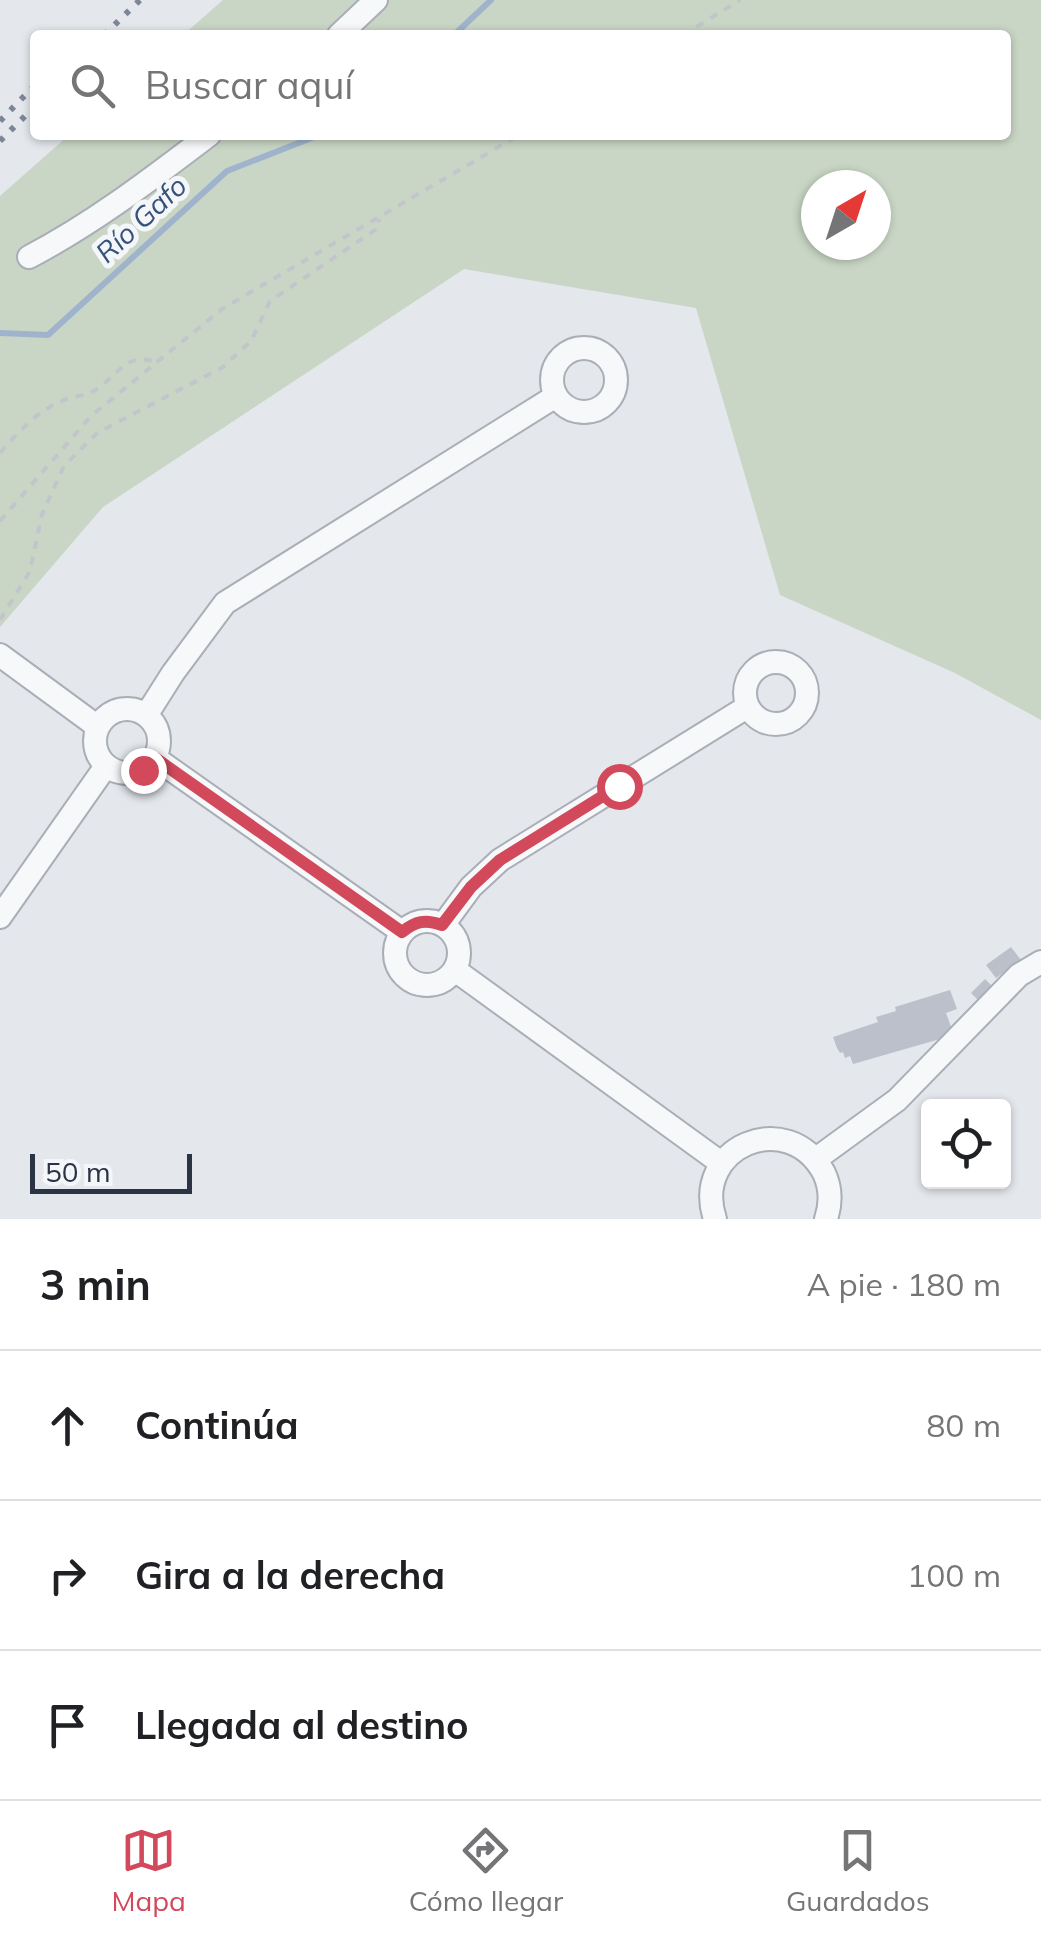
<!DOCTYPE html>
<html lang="es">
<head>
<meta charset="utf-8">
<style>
  body { margin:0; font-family:Mulish,sans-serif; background:#f2f2f2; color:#202124 }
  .controls { position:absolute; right:30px; bottom:30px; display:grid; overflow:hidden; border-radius:10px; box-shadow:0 2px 8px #0004 }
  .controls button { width:90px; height:90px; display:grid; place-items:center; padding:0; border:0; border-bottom:2px solid #e0e0e0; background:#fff; color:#202124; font:50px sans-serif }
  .compass { position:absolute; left:801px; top:170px; width:90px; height:90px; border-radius:50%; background:#fff; box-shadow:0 2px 8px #0004; rotate:39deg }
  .scale { position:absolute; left:30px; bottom:25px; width:162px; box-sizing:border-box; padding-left:10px; border:5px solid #2b3445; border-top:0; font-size:28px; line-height:35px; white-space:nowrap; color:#2b3445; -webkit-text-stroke:8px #f4f6f9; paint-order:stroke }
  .stop { position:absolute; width:30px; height:30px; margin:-22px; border:8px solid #d1495b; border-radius:50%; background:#fff }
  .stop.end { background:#d1495b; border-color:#fff; box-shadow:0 2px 10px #0008 }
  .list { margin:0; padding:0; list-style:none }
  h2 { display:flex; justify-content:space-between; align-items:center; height:130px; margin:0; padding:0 40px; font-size:42px }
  h2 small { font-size:32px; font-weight:400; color:#757577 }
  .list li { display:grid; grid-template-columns:65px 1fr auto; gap:30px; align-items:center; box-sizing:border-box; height:150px; padding:0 40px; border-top:2px solid #e0e0e0 }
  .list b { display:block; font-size:38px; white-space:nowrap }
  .list em { font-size:32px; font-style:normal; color:#757577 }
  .icon { flex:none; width:55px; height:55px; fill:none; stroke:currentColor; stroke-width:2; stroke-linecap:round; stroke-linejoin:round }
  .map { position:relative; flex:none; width:1041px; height:1219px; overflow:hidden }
  .search { position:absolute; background:#fff; box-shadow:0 2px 8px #0004; left:30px; right:30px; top:30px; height:110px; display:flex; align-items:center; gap:25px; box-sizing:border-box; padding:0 35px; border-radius:10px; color:#757577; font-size:38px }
  .sheet { height:580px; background:#fff }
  nav { display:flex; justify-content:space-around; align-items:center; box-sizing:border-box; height:140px; border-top:2px solid #e0e0e0; background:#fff; font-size:28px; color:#757577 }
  nav a { display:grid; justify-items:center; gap:5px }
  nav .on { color:#d1495b }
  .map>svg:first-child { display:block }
  .green { fill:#c9d6c5; fill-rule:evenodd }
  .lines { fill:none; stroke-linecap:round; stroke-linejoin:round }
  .stream { stroke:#9fb4cc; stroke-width:6 }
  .building { fill:#bbc0ca }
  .minor-casing { stroke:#a9aeb7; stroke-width:26 }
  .path { stroke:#c2c5cb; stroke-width:4; stroke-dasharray:8 8; stroke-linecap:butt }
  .minor { stroke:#f7f8fa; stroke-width:22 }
  .rail { stroke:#7d8696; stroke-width:6; stroke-dasharray:5 10; stroke-linecap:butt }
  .route { stroke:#d1495b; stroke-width:12 }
  .labels { text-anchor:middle; stroke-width:10; stroke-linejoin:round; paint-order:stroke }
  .water-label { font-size:28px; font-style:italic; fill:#34527a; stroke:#f4f6f9 }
</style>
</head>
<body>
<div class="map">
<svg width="1041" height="1219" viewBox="0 0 1041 1219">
  <rect width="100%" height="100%" fill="#e4e7ec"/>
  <path class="green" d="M223,0h818v720l-86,-47 -175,-78 -84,-287 -232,-39 -361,238 -103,120v-431l69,-61h937v-100h-823zM816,185h60v60h-60z"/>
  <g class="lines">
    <path class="stream" d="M454,35l37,-35
      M0,333l48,2 179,-164 92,-36"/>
  </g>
  <path class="building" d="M1011,947l10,13 -25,18 -10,-13z
    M985,979l7,7 -14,14 -7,-7z
    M950,990l7,19 -11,4 8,22 -101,29 -3,-8 -5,2 -2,-6 -3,1 -3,-5 -4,-11 45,-15 -2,-5 20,-6 -1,-4z"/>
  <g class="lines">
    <defs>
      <path id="minor" d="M339,35l37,-35
        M29,257c65,-34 122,-78 180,-122
        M552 380a32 32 0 1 1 64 0a32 32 0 1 1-64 0Z
        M0,655l98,72
        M745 693a31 31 0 1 1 62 0a31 31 0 1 1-62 0Z
        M95 741a32 32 0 1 1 64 0a32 32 0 1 1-64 0Z
        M147,714l26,-41 52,-70 331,-207
        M155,758l247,174
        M0,917l106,-151
        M395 953a32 32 0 1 1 64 0a32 32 0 1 1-64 0Z
        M443,925l28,-38 29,-27 247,-153
        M455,970l266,193
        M816,1159l81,-59 122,-125 22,-13
        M715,1219c-24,-72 73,-113 109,-46 7,15 7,31 2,46"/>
    </defs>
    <use href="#minor" class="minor-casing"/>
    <path class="path" d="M683,35l57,-35
      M0,453c18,-21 40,-45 67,-54 10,-3 21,-4 30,-10 22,-15 29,-37 59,-27
      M0,521l91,-105 131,-107 297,-174
      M0,620l30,-49 12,-57 22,-48 33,-33 126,-66 28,-26 19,-40 108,-73 1,-9"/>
    <use href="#minor" class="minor"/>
    <path class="rail" d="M104,35l36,-35
      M0,121l35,-36
      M0,141l25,-25"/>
  </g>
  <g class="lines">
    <path class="route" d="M143,770l12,-12 247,174c14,-11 23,-13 40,-7l29,-38 29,-27 119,-74"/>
  </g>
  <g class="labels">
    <g class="water-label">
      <text transform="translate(141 219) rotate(-43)" y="10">Río Gafo</text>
    </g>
  </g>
</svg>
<div class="controls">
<button><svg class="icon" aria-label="locate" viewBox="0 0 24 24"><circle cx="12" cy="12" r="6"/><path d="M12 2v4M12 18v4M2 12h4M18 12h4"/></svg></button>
</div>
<svg class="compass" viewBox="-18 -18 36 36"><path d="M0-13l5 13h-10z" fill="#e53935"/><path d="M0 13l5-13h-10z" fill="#757577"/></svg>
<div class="scale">50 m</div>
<div class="stop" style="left:619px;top:786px"></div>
<div class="stop end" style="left:143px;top:770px"></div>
<div class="search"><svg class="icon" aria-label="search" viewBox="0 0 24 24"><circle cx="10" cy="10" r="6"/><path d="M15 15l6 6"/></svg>Buscar aquí</div>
</div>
<section class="sheet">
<h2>3 min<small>A pie · 180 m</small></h2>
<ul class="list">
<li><svg class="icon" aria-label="ahead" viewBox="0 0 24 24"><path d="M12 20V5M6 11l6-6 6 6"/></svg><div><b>Continúa</b></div><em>80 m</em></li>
<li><svg class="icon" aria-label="right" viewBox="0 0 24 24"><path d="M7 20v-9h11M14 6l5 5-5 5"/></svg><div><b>Gira a la derecha</b></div><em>100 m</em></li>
<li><svg class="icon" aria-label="arrive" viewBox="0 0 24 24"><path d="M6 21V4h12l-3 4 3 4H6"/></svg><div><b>Llegada al destino</b></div></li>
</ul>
</section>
<nav>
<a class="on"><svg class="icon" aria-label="map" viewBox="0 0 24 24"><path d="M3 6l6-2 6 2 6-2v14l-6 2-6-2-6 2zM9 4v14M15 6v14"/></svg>Mapa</a>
<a><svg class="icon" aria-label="directions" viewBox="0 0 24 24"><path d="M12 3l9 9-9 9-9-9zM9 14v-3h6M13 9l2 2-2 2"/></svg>Cómo llegar</a>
<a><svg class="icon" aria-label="saved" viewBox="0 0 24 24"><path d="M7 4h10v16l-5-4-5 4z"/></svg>Guardados</a>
</nav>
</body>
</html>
